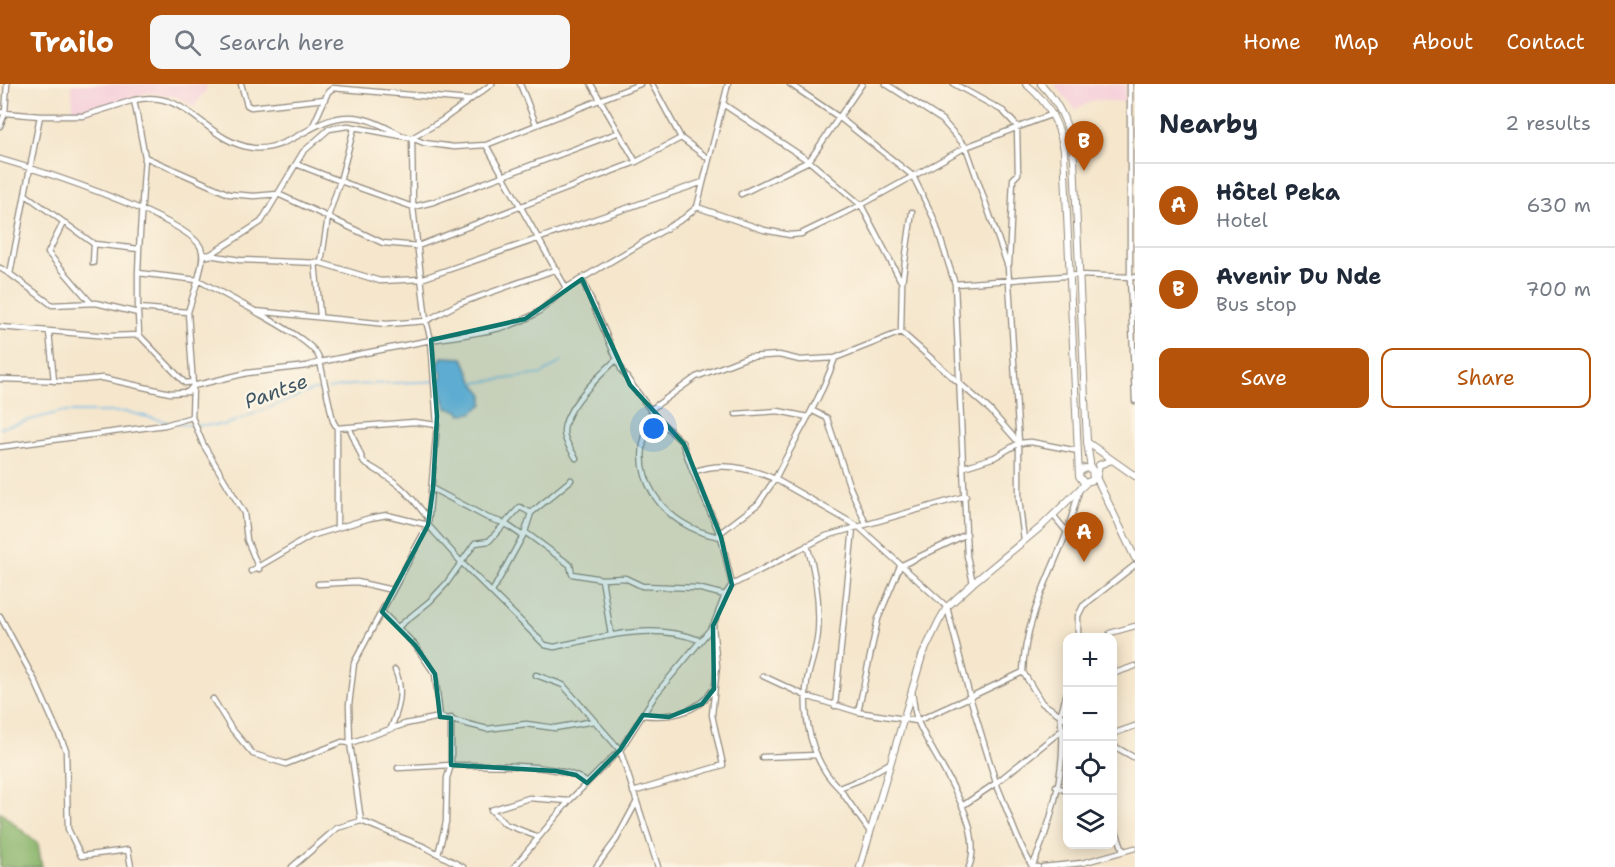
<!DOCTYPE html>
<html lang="en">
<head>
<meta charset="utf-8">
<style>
  body { margin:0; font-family:"Shantell Sans",sans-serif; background:#f6f6f7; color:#1f2937 }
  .controls { position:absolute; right:18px; bottom:18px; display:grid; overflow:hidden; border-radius:12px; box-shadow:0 3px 15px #0003 }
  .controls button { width:54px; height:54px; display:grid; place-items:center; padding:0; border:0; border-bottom:2px solid #e0e1e3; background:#fff; color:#1f2937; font:30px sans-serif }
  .you { position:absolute; left:654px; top:345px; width:21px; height:21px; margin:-15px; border:4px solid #fff; border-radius:50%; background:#1a73e8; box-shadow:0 0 0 9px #1a73e833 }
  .badge { display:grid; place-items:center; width:39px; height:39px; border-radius:50%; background:#b45309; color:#fff; font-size:20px; font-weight:700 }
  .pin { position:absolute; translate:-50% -50px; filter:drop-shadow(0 2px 3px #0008) }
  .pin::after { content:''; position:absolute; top:32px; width:21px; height:18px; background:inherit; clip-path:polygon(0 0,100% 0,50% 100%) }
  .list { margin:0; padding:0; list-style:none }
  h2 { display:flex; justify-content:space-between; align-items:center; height:78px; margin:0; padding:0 24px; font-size:26px }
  h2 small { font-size:20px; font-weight:400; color:#747a83 }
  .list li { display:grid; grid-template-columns:39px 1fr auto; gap:18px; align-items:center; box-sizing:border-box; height:84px; padding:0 24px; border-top:2px solid #e0e1e3 }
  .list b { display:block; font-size:22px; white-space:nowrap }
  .list p { margin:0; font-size:20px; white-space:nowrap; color:#747a83 }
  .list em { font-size:20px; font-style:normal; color:#747a83 }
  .actions { display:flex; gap:12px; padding:18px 24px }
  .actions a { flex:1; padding:14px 0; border:2px solid #b45309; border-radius:12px; text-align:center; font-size:21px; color:#b45309 }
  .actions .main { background:#b45309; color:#fff }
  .icon { flex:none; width:33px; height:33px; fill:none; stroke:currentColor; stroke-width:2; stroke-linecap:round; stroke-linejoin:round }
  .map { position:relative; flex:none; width:1135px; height:783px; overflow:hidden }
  header { display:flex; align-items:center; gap:36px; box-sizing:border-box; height:84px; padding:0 30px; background:#b45309; color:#fff }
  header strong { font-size:28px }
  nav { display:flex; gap:33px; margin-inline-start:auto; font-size:21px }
  .search { width:420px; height:54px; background:#f6f6f7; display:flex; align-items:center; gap:15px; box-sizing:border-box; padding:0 21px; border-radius:12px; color:#747a83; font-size:22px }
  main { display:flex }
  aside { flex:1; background:#fff }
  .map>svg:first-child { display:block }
  .built { fill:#f5cfda }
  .forest { fill:#8ab56c; stroke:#5a704c; stroke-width:1.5 }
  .water { fill:#72baea; stroke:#4e728a; stroke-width:1.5 }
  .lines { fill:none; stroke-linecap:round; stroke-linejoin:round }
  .stream { stroke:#72baea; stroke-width:1.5 }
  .street-casing { stroke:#90887c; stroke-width:7 }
  .secondary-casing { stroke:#90887c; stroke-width:8 }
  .street { stroke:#fff; stroke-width:4.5 }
  .secondary { stroke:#fff; stroke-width:6 }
  .marked { fill:#0f766e; fill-opacity:0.2; stroke:#0f766e; stroke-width:4.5; stroke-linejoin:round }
  .labels { text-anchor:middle; stroke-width:5; stroke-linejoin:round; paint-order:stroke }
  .water-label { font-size:20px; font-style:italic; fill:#405664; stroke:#fcf5e5 }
</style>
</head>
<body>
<header>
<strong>Trailo</strong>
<div class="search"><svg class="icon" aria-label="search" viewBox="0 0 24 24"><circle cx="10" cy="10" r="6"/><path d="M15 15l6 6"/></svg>Search here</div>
<nav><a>Home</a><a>Map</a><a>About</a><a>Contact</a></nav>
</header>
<main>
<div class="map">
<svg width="1135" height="783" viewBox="0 0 1135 783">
  <rect width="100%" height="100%" fill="#fcf5e5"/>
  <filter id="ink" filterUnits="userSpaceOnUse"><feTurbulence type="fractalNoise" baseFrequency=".0167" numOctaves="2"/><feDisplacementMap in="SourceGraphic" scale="12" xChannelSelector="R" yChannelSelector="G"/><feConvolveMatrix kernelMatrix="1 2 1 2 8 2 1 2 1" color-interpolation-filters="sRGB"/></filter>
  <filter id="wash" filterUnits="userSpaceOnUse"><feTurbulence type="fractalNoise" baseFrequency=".008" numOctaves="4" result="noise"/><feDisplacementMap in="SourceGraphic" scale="24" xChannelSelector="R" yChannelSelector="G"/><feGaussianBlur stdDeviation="1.35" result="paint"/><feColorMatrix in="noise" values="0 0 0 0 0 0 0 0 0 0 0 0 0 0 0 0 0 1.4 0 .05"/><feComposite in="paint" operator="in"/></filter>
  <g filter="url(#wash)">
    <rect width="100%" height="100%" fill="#f5e6cc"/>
    <path class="built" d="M71,0h135v6l-12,17 -17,-10 -29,-4 -59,19 -15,1z
      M1054,0h72l-1,18 -30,-2 -20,9z"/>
    <path class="forest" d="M0,728l38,32 4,23h-42z"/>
    <path class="water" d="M442,273l21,1 11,25 9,10v11l-11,9 -11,1 -4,-4 -10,-2c-4,-13 -12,-20 -5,-33l-5,-11z"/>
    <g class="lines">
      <path class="stream" d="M474,299l68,-9 20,-13
        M328,305l23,-4 89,-4
        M176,340l16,1
        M197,341h28l88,-35h10
        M0,344l60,-16h68l40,10"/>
    </g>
  </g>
  <g filter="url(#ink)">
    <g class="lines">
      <defs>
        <path id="street" d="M241,0l6,21 4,2 74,-8
          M520,0l16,40
          M591,0l45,78 45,-24
          M652,0l29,54 28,21
          M728,0l-31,123 67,23 26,5 11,-1 60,-29 105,-58 87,-33
          M790,0l50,34 73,58 21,43 21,65 12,272 6,27
          M886,0l56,36 24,27 42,120 11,176v56l5,41
          M954,0l49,27 14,15 1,48 -5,5 -4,85
          M1130,0v193h5
          M723,20l86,57 52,44 41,78
          M0,28l5,1 2,-29
          M40,32h43l51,-16
          M0,42l5,-13 35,3 -10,52 -30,-9
          M312,44l16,-36 5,-4 135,12
          M354,44l-14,53 73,26 20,-5 184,-69
          M486,61l80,143 118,-70 13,-11
          M145,73l-11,-57c55,-12 69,41 119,48 35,4 60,-30 94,-31 19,-1 36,9 52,17
          M741,110l68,-33 53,-77
          M26,111l68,49 45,5 6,-92 84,37 25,2 24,-2 50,23 12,-36 -44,-17
          M912,128l-10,71 -1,49 89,78 29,33
          M63,139l-15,30 43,50
          M203,170l37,6 81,3 7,-46 55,26 35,3 218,-84
          M208,172l53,-34 42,-70 26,-23 19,-3 64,12 29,-17 51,-37
          M315,178l5,53
          M93,179l1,-19
          M321,179l59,18 41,-2 282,-97
          M0,184l10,6
          M557,185l-99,35 -32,17 -13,-114 -1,-69 12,5 30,4 32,-2 154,-61
          M138,189l1,-24
          M582,195l40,92 32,44 28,27 11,30c28,-11 56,-4 82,7l-17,25 -38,29
          M955,200l124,-9 51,2 5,124
          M138,224l50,4
          M255,227c16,10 65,34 65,51l-13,4 -60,7 -54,13 -5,-74 10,-32 -60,-7v40l-42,-10 -44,2 -42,-31 20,-106c31,10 160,53 171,80 4,9 -1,22 -3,32l57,31 132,13 39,-3 5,19c34,-6 77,-8 107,-28 10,-7 19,-16 28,-24
          M138,229l1,22 46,48 8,-1
          M0,243l109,9 30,-1
          M49,248l5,49
          M835,274c-15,43 -40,80 -60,121l84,48 88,80 23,90 -53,24 -59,-9 20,-93 22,-53 67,-32
          M0,295l70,2 33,-3 67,15 18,-1 5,-6
          M193,302l-1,31 11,27 41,69 3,27 12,29
          M650,326l46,-33 52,-20 31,-2 21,5 35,-2 66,-26
          M813,327l14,7 22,67 17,39
          M736,330l42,-3 30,6
          M654,331c-33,55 8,113 67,122
          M337,344v99
          M350,345l14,34c31,17 42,26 63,54
          M0,363l165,-22 27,-8
          M576,374c-4,-7 -12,-17 -12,-26 0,-24 36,-57 53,-73
          M964,383l31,-10 24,-14 12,-1 47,9
          M693,388l28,65 11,48
          M433,405l55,29 16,5 19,13
          M525,448l45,33 2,9 30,5 23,-1 17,8 55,2 28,7
          M1067,448l13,-44
          M807,461c9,29 13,57 11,87 -1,17 -8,32 -11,49 -5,36 5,82 32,107l23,-9 28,-16
          M251,487l60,-35 59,-18 17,-3 41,10 9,-100 -6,-85 -111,22 13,59 4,7 77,-6 23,3
          M602,495l9,56
          M318,500l39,-2 35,8
          M492,508l33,-60 6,-19 40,-33
          M382,528l33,33 20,29 5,43
          M0,532l35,65 31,69 2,79 13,27 47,-6 3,17
          M398,543l32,-26 16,-17 29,-41 14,-2 31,-34 11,6
          M1110,549l25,-7
          M1078,554v-22l5,-10 52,-41
          M1023,588c1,-49 26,-95 44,-140l-14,-17
          M1112,590l23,-8
          M763,592l43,20 52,16
          M1068,605l-8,27 2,14 6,-2
          M912,608c2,10 2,22 7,32 17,39 67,100 50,143
          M213,615l18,29 22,26 33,10 56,-22 8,1 11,78 64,26 38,20
          M835,622l18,-178
          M643,631c26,3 54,-2 69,-24
          M594,637l-39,7 -29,-4 -39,5 -47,-12 -35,7 -55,19 -1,-38 5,-42 74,-138 34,38 83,82 9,2c47,-10 98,-25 145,-7
          M391,644c8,-20 13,-38 4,-58
          M1112,650l23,-8
          M1112,661l23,13
          M762,673l55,-2
          M398,684l53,-3v-47
          M1056,702l12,6
          M839,704l31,44
          M633,708l90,-27 -11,-50 5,-49 -4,-40 12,-31 7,-10 94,-49 140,-40
          M962,722l34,-23c12,27 20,58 36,83l6,1
          M1112,736l11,30
          M538,753l-33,-13 -14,-14 38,-12 40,3
          M438,770l8,-32 1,-44 4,-13c34,1 111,-4 136,18
          M292,783l45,-39 24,-7
          M514,783l55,-66 51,-51 -57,-65 -27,-10
          M596,783l20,-27 20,-37
          M658,783l-38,-117 36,-56 57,-68
          M1032,783c18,-39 33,-94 30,-137l-66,53 -26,-86 53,-25 19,31 26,17
          M1043,783l39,-4 53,-15"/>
        <path id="secondary" d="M1026,0c22,18 33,39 38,66l15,326 5,7 9,-3 -1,-11 -7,-1 -4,3
          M1041,0c21,22 29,45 33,75l13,283 4,27
          M1087,358l48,34
          M1095,391l40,83
          M1097,392l2,-11 13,-5
          M860,783l62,-211 17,-35 8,-14 26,-24 69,-57 44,-43"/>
      </defs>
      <use href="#street" class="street-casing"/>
      <use href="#secondary" class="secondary-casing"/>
      <use href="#street" class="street"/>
      <use href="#secondary" class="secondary"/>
    </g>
  </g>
  <path class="marked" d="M582,195l48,106 54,59 37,93 11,48 -19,41 1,63 -12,15 -33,13 -26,-2 -23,35 -33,33 -11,-8 -20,-4 -105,-6v-47l-11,-1 -5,-43 -20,-29 -33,-33 46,-87 5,-36 4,-73 -6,-76 94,-21z"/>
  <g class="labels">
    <g class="water-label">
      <text transform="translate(276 307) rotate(-20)" y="7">Pantse</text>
    </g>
  </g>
</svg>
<div class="controls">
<button>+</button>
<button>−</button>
<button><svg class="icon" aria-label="locate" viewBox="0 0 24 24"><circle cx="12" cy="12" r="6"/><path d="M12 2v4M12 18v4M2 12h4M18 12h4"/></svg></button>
<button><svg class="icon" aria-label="layers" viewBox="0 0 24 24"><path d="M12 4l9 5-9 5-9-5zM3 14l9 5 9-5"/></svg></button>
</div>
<div class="you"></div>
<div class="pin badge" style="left:1084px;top:478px">A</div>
<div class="pin badge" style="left:1084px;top:87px">B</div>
</div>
<aside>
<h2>Nearby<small>2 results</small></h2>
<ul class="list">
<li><span class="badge">A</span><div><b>Hôtel Peka</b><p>Hotel</p></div><em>630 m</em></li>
<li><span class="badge">B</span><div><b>Avenir Du Nde</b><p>Bus stop</p></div><em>700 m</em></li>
</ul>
<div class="actions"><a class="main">Save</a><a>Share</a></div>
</aside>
</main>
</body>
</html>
